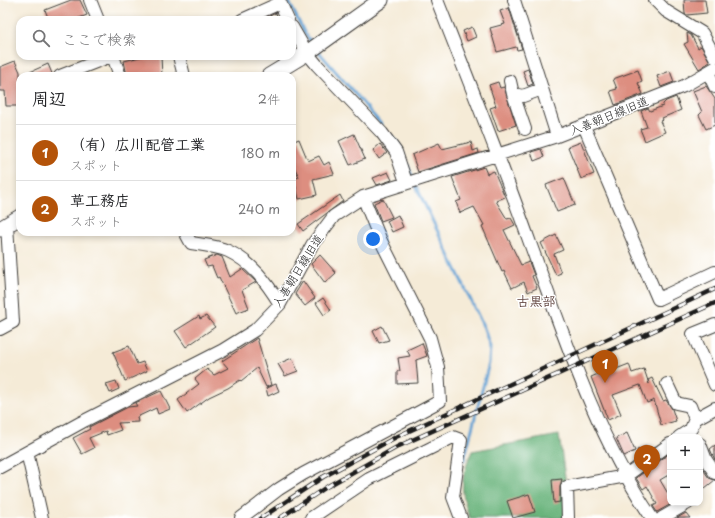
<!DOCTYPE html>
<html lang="ja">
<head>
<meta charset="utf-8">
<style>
  body { margin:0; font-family:"Playpen Sans","Klee One",sans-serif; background:#f6f6f6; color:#202124 }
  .controls { position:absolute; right:12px; bottom:12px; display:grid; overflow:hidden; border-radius:8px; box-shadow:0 2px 6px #0003 }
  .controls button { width:36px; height:36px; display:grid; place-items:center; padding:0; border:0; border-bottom:1px solid #e0e0e0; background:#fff; color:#202124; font:20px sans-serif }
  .you { position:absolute; left:373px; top:239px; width:14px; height:14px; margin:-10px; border:3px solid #fff; border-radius:50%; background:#1a73e8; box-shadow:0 0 0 6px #1a73e833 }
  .badge { display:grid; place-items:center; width:26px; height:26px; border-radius:50%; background:#b45309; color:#fff; font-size:13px; font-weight:700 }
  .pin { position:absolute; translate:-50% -33px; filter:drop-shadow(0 1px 2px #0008) }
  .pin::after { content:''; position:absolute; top:21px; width:14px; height:12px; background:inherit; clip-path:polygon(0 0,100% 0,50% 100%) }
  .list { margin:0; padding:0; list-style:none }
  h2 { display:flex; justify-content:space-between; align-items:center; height:52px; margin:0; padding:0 16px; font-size:17px }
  h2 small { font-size:13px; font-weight:400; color:#757577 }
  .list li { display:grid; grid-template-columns:26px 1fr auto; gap:12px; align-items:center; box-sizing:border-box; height:56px; padding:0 16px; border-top:1px solid #e0e0e0 }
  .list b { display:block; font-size:15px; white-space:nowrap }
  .list p { margin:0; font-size:13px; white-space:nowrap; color:#757577 }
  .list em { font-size:13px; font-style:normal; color:#757577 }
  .icon { flex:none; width:22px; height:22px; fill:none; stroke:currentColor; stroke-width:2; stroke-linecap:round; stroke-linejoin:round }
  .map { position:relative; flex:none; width:715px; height:518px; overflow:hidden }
  .search { position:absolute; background:#fff; box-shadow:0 2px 6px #0003; left:16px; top:16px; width:280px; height:44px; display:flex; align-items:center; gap:10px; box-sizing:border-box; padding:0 14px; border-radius:12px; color:#757577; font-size:15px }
  .panel { position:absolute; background:#fff; box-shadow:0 2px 6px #0003; left:16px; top:72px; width:280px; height:164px; border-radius:12px }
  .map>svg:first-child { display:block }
  .forest { fill:#69b47b; stroke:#42684c }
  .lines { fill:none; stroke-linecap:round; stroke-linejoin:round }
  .stream { stroke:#60a0d3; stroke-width:3 }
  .building { fill:#dd8e80 }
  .minor-casing { stroke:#3d3b38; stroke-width:14 }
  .major-casing { stroke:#3d3b38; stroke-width:17 }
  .minor { stroke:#fff; stroke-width:12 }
  .major { stroke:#fff; stroke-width:15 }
  .rail-casing { stroke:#1c1c1c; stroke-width:4.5 }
  .rail { stroke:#fff; stroke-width:3; stroke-dasharray:9; stroke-linecap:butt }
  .labels { text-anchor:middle; stroke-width:3; stroke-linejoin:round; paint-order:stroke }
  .street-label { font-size:12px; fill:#1c1c1c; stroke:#fff }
  .neighbourhood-label { font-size:13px; font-weight:bold; fill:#60443f; stroke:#fff }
</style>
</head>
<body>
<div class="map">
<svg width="715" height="518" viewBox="0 0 715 518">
  <rect width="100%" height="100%" fill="#fff"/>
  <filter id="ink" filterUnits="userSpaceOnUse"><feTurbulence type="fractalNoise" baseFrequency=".025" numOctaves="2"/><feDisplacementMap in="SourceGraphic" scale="8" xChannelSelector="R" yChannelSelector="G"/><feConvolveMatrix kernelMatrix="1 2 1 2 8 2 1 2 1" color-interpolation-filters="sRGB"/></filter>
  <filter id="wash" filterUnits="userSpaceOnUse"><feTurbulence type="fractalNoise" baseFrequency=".012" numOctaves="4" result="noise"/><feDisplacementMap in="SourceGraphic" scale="16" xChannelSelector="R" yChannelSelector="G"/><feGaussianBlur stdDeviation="0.9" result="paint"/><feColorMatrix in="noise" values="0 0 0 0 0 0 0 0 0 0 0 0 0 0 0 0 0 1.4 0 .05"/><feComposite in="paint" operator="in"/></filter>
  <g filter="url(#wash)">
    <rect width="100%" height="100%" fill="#f5ebd7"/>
    <path class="forest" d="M559,435l7,49 -1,34h-95c-11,-26 -9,-41 2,-67z"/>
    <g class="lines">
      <path class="stream" d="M288,0l17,34 7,9
        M318,51l63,73
        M391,136l8,9 14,33
        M415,184l69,144 6,19 -1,16 -25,97"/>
    </g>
    <g id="blocks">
      <path class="building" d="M71,0h9l7,15 -13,5h-25l-4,-10z
        M684,0h21l2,13 -20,2 -2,-1z
        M509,8l13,41 -5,1 -1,-3 -19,5 -7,-24 15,-4 -5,-13z
        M276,13l1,3 -8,4h-9z
        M472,27l4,10 -9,4 -4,-10z
        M687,33l4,2 7,13 3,-2 9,16 -11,7 -15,-25 4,-2z
        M144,56h17l1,20h-35l-3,-15z
        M15,61l5,11v34h-14l-1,-15h-5v-24z
        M48,64l5,12h-32z
        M528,69l5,15 -5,2 -5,-15z
        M638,70l4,11 -4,2 5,11 -28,11 -5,-14 7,-2 -4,-10z
        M670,71l4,11 -13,5 -4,-11z
        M498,82l2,6 4,-1 12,38 -18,6 -8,-23 6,-2 -7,-21z
        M706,86l9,13v26l-9,4 -7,-14 3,-3 -9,-21z
        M676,97l5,13 -19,8 1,2 -3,1 5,11 -20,9 -5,-12 7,-2 -6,-16 7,-3 2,3 13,-5v-2l3,-3z
        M354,134l11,25 -15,6 -11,-24z
        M299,139l9,22 11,-5 5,9 5,-3 5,12 -21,5 4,16 -18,4 -5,-20 5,-2 -7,-15v-20z
        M471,142l2,9 5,-2 1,4 -61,19 -6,-17 27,-12 3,6z
        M581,142l13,32 -13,5 -13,-32z
        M380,144l7,9 -8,6 -6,-9z
        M541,149l3,8 -10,4 -3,-9z
        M484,167l3,7 7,-3 11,26 -9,4 11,18 4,-1 4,7 -11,5 17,35 8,-3 5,13 -2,1 5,12 -9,4 -4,-10 -12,6 -8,-17 -2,1 -20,-46 2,-1 -10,-18 -14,6 -4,-11 5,-2 -9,-23z
        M388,172l4,8 -15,5 -4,-7z
        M564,178l11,27 -18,7 -11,-27z
        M340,195l3,6 -40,30 -5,-7z
        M383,199l9,18 -11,4 -7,-18z
        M398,215l5,12 -11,5 -5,-11z
        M556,235l7,15 -9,4 7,19 -5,2 -15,-32z
        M217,255l5,2 8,20 12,-8 14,13 -14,8 7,18 -13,5 -17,-36 -2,1 -5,-12 -5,1 -3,-7z
        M320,255l16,18 -11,10 -14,-19z
        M303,281l12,17 -10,8 -10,-12z
        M323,298l8,12 -7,5 -8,-12z
        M199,316l1,3 6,-3 9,11 -29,20 -11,-16z
        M382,326l7,14 -10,3 -6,-12z
        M257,338l14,47 -5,2 -9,-19 -16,13 -1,-1 -12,8 -19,9 -22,16 -9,-13 21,-16 -4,-5 12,-10 7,6 14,-7 -6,-7z
        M422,343l5,13 -11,4 2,23 -21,1v-13h3l-2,-13 12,-2 -3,-6z
        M129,346l8,18 6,-2 4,9 -22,10 -12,-29z
        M292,358l6,13 -13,5 -7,-12z
        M629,364l3,9 12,-4 5,15 -1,-4 4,-2 11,23 3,-1 6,9 4,12 -15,4 -7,-25 -7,3 -7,-18 -27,10 8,19 -13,6 -17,-43 19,-8 1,2z
        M116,381l3,8 -9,4 -4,-9z
        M276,384l3,7 -11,5 -2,-8z
        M161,391l9,18 -12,5 -2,-6 -19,9 1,5 -20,1 3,7 -14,5 -1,-4 -17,7 5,10 -12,6 -9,-16 17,-9 -1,-2 39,-20 9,-1 -2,-3z
        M627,433l8,18 -11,5 -8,-18z
        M715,445v15l-5,-11z
        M647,446l2,4 -9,6 -3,-6z
        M670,453v21l-10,6 10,17v6h3l-16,9 -4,-6 4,-2 -10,-18 -4,3 -7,-11z
        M700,465l9,13 6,2 -15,12z
        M562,479l-2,8v15l-6,1 -2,-23z
        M529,494l6,18 -22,6 -6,-17z
        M686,513l4,5h-13z"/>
    </g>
  </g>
  <g filter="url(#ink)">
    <use href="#blocks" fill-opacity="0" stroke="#3d3b38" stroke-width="1"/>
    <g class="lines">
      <defs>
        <path id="minor" d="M90,0l8,20
          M279,0l9,20
          M437,0c32,81 64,161 93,243 34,93 66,193 122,275
          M514,0l43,136
          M655,0l11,11 36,22 13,24
          M242,20l38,-17
          M292,27l15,26 10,12 65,68 14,19 10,30
          M113,56l7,20
          M179,56l5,20
          M708,72l7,15
          M60,76l51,-20
          M510,81l3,13 10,2 19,-7
          M513,94l12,35
          M584,126l74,173 57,-27
          M185,232l6,11c12,2 26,3 37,8 24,11 39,32 52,53
          M715,325l-22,9 22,51
          M0,329l13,-7 -6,-97
          M667,384l9,19 14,3 5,13
          M679,437l12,-8 4,-10 20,-11
          M700,444l6,16 9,13
          M27,452l15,66
          M0,467l82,-45 141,-72 32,-20 25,-26 32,-59 22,-29 29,-19 194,-61 127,-50 31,-18
          M241,518l38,-29 24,-15 137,-73 -2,-34 -8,-29 -49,-97 -18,-44
          M311,518l58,-39 84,-42 8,3 -8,57 8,21
          M568,518l-1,-31 59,-11 44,-32
          M662,518l26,-15"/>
        <path id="major" d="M269,76l38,-23 74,-53
          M0,229l20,-12"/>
      </defs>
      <use href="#minor" class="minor-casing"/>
      <use href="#major" class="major-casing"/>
      <use href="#minor" class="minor"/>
      <use href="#major" class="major"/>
      <defs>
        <path id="rail" d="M261,518l62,-41 73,-40 319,-148
          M280,518l48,-32 71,-40 316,-143"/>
      </defs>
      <use href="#rail" class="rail-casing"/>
      <use href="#rail" class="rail"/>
    </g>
  </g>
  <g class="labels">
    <g class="street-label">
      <text transform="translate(609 116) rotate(-22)" y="4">入善朝日線旧道</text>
      <text transform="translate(298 271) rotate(-58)" y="4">入善朝日線旧道</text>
    </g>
    <g class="neighbourhood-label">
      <text x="536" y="306">古黒部</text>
    </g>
  </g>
</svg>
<div class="controls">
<button>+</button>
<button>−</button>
</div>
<div class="you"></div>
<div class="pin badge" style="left:605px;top:383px">1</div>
<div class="pin badge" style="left:647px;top:478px">2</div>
<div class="search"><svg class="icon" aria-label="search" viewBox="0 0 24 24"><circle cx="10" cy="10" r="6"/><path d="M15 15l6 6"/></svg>ここで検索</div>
<section class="panel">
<h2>周辺<small>2件</small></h2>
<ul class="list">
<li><span class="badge">1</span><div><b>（有）広川配管工業</b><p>スポット</p></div><em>180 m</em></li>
<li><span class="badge">2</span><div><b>草工務店</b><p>スポット</p></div><em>240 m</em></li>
</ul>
</section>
</div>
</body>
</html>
